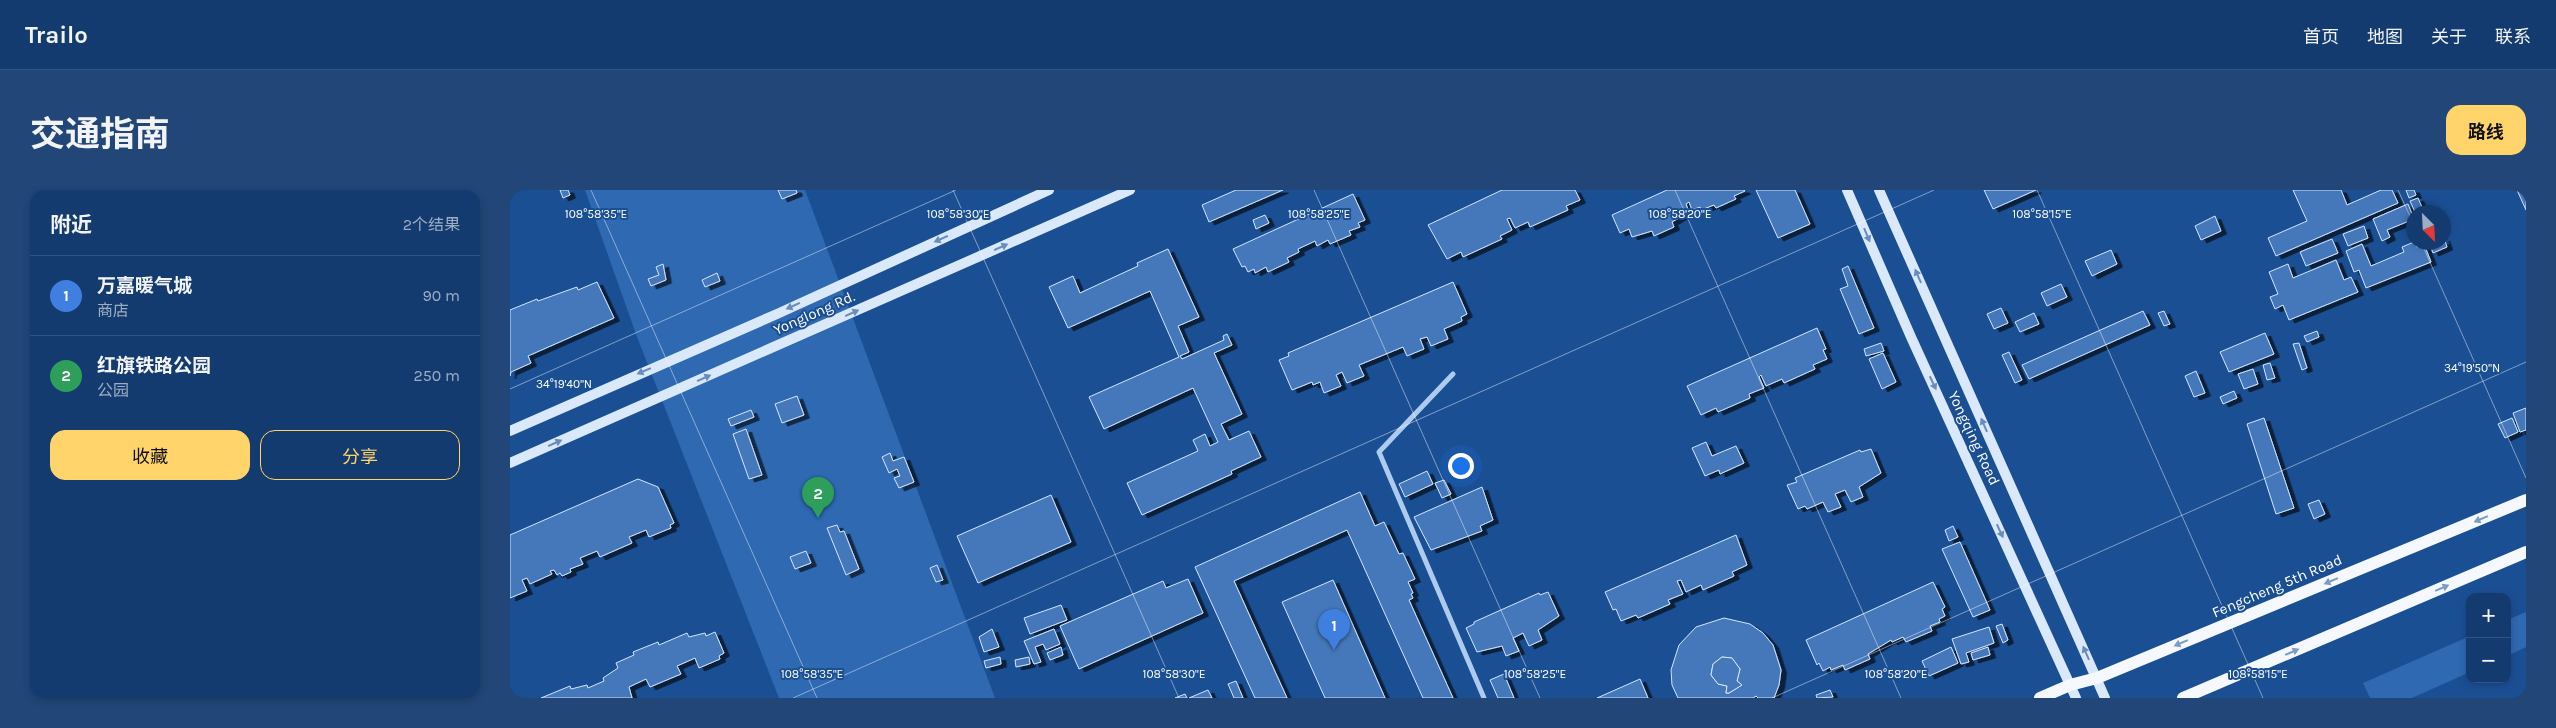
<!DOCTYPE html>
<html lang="zh">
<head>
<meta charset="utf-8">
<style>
  body { margin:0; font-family:Karla,"Noto Sans SC",sans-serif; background:#214677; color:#f1f3f6 }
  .controls { position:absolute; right:15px; bottom:15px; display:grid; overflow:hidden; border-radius:10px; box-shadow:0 2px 8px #0003 }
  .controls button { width:45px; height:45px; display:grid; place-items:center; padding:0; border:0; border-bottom:1px solid #335582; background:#143b6f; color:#f1f3f6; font:25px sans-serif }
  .compass { position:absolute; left:1896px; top:15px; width:45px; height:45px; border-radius:50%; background:#143b6f; box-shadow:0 2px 8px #0003; rotate:156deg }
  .you { position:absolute; left:950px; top:275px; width:18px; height:18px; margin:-12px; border:4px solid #fff; border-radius:50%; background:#1a73e8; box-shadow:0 0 0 8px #1a73e833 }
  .badge { display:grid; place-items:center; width:32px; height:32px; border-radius:50%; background:#ffd56b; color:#fff; font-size:16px; font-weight:700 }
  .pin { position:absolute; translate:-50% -41px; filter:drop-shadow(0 1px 2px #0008) }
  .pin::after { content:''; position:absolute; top:26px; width:18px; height:15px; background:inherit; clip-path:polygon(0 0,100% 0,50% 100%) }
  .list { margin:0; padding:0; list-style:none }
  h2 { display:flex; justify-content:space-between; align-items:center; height:65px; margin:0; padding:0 20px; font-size:21px }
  h2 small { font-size:16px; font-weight:400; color:#9dadc3 }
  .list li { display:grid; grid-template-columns:32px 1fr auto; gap:15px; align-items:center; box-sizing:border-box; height:80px; padding:0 20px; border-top:1px solid #335582 }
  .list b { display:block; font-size:19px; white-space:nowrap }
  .list p { margin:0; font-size:16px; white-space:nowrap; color:#9dadc3 }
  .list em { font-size:16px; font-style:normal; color:#9dadc3 }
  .actions { display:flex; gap:10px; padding:15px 20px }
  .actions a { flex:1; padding:11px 0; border:1px solid #ffd56b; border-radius:15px; text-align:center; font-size:18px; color:#ffd56b }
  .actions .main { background:#ffd56b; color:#111 }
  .map { position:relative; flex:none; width:2016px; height:508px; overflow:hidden; border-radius:15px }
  header { display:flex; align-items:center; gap:30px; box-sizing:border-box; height:70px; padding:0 25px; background:#143b6f; border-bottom:1px solid #335582 }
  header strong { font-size:24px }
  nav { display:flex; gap:28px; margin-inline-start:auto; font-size:18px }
  .intro { display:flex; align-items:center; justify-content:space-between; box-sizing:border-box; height:120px; padding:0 30px }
  h1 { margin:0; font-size:35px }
  .button { padding:12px 22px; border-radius:15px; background:#ffd56b; color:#111; font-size:18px; font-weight:700 }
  main { display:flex; gap:30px; padding:0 30px }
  aside { flex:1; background:#143b6f; border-radius:15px; box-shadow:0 2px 8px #0003 }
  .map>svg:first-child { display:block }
  .green { fill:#2e69b2 }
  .building { fill:#4478bb; stroke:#d3e5fb; fill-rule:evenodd; filter:url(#shadow) }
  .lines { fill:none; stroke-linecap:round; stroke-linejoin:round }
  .street { stroke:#adcaef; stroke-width:5 }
  .secondary { stroke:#dae8fb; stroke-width:10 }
  .primary { stroke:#f5f9ff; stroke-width:12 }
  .oneway { fill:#678cbd }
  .oneway2 { fill:#7d9cc4 }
  .ticks { fill:none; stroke:#fff; stroke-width:1; stroke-opacity:0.45 }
  .labels { text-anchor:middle; stroke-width:4; stroke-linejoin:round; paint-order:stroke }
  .street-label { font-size:15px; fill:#fff; stroke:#1b4f94 }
  .ticks-label { font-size:12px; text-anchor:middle; fill:#fff; stroke:#1b4f94; stroke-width:4; stroke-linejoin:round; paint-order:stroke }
</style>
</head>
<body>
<header>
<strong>Trailo</strong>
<nav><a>首页</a><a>地图</a><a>关于</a><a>联系</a></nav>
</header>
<div class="intro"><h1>交通指南</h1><a class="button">路线</a></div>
<main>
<aside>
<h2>附近<small>2个结果</small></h2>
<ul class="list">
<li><span class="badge" style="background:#3f7fe0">1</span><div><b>万嘉暖气城</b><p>商店</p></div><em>90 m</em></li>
<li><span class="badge" style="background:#2e9e5b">2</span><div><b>红旗铁路公园</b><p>公园</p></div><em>250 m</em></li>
</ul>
<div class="actions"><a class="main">收藏</a><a>分享</a></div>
</aside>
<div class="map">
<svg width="2016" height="508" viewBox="0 0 2016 508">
  <defs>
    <filter id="shadow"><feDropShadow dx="5.5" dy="3" stdDeviation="0" flood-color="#0009"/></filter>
  </defs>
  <rect width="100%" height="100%" fill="#1b4f94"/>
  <g class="green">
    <polygon points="75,0 295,0 485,508 269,508 127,147"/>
    <polygon points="2016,422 2016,457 1997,466 1997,430"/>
    <polygon points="1960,446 1960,482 1902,508 1860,508 1853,493"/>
  </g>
  <g class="building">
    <polygon points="50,0 58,0 60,5 53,8"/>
    <polygon points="268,0 286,0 287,3 272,9"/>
    <polygon points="726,0 773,0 699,32 692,15"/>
    <polygon points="992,0 1065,0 1070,10 1056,16 1058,20 1020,37 1018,32 1005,38 1000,28 997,29 1002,40 990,46 992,49 953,67 951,62 937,69 918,35"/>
    <polygon points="1157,0 1234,0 1235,1 1224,6 1226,9 1206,18 1204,15 1191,20 1190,17 1182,20 1179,12 1176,14 1179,22 1162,32 1164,37 1144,46 1142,41 1122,47 1119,39 1110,43 1102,25"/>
    <polygon points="1246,0 1285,0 1300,34 1268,48"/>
    <polygon points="1474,0 1526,0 1483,19"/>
    <polygon points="1783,0 1831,0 1837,15 1871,0 1882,0 1888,13 1766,66 1758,48 1797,31"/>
    <polygon points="1896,0 1904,0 1906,5 1899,8"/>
    <polygon points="2007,0 2016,0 2016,20"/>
    <polygon points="843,4 855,30 848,33 850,37 839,41 841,45 820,54 818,50 807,56 805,51 788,59 789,62 777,68 779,72 758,82 756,77 745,83 744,79 738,82 735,76 732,77 723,59"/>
    <polygon points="1908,8 1914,22 1905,22 1900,11"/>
    <polygon points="1898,14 1904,29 1877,40 1880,47 1872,51 1863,29"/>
    <polygon points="755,25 759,33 746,39 743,30"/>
    <polygon points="1705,26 1711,41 1691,50 1685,36"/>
    <polygon points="1854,36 1858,48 1838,56 1833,44"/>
    <polygon points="1934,48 1937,57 1923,63 1919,52 1934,52"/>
    <polygon points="1822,49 1828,63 1796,76 1790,62"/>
    <polygon points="1904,52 1907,57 1914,54 1921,72 1856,98 1849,80 1844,82 1836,61 1852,54 1861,76 1894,62 1892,57"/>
    <polygon points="658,59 689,127 668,136 679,162 670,166 672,169 714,150 713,146 717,144 722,155 704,163 732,224 711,234 719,250 739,241 751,267 721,281 722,284 632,325 617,293 688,261 683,250 695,244 700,256 708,252 683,198 594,239 579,207 669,167 640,101 558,138 539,97 563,86 570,103 628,76 627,73"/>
    <polygon points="1601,60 1607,74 1582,86 1575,71"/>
    <polygon points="1826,70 1834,90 1841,87 1848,102 1779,130 1773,115 1765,119 1760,107 1768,104 1759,82 1778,74 1783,88"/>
    <polygon points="153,74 156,90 141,96 138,89 149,85 146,77"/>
    <polygon points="1338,76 1364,138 1349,144 1330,99 1338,96 1332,79"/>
    <polygon points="207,83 210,91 195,97 192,90"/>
    <polygon points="87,92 104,128 18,166 21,173 1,182 0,186 0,120 27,109 28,111 67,97 68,100"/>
    <polygon points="943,92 957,124 951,127 952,131 934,139 938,149 921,156 917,147 910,149 914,159 897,166 893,157 849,175 854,186 837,193 832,182 826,185 831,196 814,203 810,192 803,195 802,192 782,200 769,170 779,166 778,163"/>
    <polygon points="1551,94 1557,107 1537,116 1531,103"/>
    <polygon points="1491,118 1498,133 1484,139 1477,124"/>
    <polygon points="1633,121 1640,135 1519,189 1512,175"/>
    <polygon points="1654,121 1660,134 1654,136 1648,123"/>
    <polygon points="1524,123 1529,134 1510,142 1505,132"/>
    <polygon points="1307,138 1316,159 1313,160 1317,169 1303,175 1305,179 1274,193 1272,189 1256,196 1251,185 1249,187 1254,198 1239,204 1240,208 1208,222 1206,218 1191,225 1177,196"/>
    <polygon points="1807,141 1809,147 1797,152 1794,146"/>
    <polygon points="1755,143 1764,164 1719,182 1710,162"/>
    <polygon points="1371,153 1374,161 1356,166 1354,159"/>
    <polygon points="1789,153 1797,178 1792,180 1783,154"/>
    <polygon points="1499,162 1512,190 1505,193 1492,165"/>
    <polygon points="1373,163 1386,192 1372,199 1359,169"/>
    <polygon points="1760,173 1765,188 1757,190 1753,175"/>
    <polygon points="1743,179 1748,194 1734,199 1728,184"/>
    <polygon points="1686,181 1695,203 1684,207 1675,186"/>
    <polygon points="1724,201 1727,208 1713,214 1710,207"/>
    <polygon points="287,206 294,225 272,233 265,214"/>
    <polygon points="2016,218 2016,240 2010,242 2003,223"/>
    <polygon points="241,220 244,227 221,236 218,229"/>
    <polygon points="1754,228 1784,318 1766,324 1737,234"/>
    <polygon points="2002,228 2008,242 1995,248 1988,234"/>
    <polygon points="236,239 252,285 239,289 223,244"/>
    <polygon points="1196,252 1202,266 1226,256 1234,273 1210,284 1209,280 1195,286 1182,258"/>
    <polygon points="1361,259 1371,283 1349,297 1353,307 1341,312 1335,300 1325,304 1331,317 1318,322 1313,312 1297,319 1295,316 1288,319 1277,295 1287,292 1285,288 1350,260 1351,262"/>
    <polygon points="380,263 383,271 394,267 404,292 389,298 384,288 390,286 387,279 379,283 372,267"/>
    <polygon points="917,281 923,294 895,307 889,294"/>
    <polygon points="128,289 148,297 164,333 160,335 161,338 139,347 136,340 119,347 122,353 90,367 87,361 70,368 73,374 60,379 61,382 52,386 50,383 47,385 44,380 40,381 42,384 20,394 17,388 12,390 17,401 0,408 0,345"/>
    <polygon points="934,290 941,304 932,308 925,293"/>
    <polygon points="972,297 983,330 970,336 972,341 921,360 904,327"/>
    <polygon points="850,302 865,336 874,332 889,364 893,363 905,389 898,392 903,403 901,404 903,408 899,410 943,508 913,508 837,340 724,391 777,508 745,508 685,377"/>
    <polygon points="541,305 561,352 468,393 447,346"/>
    <polygon points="1809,310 1815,324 1804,329 1798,314"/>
    <polygon points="327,335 330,342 334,341 349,379 336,385 317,338"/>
    <polygon points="1443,336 1448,347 1439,351 1435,340"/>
    <polygon points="1226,345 1237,375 1222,382 1224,386 1193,400 1191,395 1176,402 1171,390 1167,391 1173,404 1158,410 1160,414 1128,428 1126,425 1111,431 1106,419 1103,420 1095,402"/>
    <polygon points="1450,352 1480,420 1463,427 1432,359"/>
    <polygon points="296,361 301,373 285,379 280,367"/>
    <polygon points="427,375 433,390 426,392 420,378"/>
    <polygon points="678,389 693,423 569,479 550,436 653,391 656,398"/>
    <polygon points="823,390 875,508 815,508 772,412"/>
    <polygon points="1423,392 1435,417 1432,419 1435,426 1429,429 1430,432 1420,436 1422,441 1396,452 1393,447 1382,452 1381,450 1358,464 1360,469 1335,480 1333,475 1321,480 1320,477 1313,481 1309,473 1307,475 1296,450"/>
    <polygon points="1038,402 1049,426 1028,440 1032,450 1019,456 1013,443 1003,448 1009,461 996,466 992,456 967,462 956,438 964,434 964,432 1029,403 1030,405"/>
    <polygon points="551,415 557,430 520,444 514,428"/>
    <path d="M1214,428L1240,434L1253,443L1263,455L1271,480L1269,495L1264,508H1248L1246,506L1243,508H1168L1162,495L1161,480L1169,455L1186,437ZM1212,467L1222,468L1230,479L1227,491L1232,495L1219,503H1216L1217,496L1208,494L1201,485L1203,474Z"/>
    <polygon points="1492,434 1498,450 1493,453 1486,436"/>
    <polygon points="1479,437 1484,453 1456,463 1459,472 1451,474 1442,449"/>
    <polygon points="482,439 489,457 474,462 469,447"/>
    <polygon points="544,439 550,454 536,460 533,454 525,457 531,472 524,474 514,451"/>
    <polygon points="205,442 214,463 209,466 210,469 189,478 185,468 167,476 171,484 140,497 136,489 119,497 122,508 31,508 60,496 61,499 77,495 78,498 94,491 93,488 108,478 106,473 124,465 123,462 148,452 149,455 177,443 179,447 195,443 196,446"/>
    <polygon points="551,457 553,465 540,470 537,463"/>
    <polygon points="1441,457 1448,473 1419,486 1412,471"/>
    <polygon points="1478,457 1480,465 1463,470 1461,463"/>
    <polygon points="490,467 491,474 476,478 474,471"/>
    <polygon points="519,467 520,474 506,477 505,470"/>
    <polygon points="1212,467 1222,468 1230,479 1227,491 1232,495 1219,503 1216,503 1217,496 1208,494 1201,485 1203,474"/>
    <polygon points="994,484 1004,508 988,508 980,490"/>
    <polygon points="1130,489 1138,508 1087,508"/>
    <polygon points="726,491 733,508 724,508 718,494"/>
    <polygon points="698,500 702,508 679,508"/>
    <polygon points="1320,500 1323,507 1307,508 1306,505"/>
    <polygon points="675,504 677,508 665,508"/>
  </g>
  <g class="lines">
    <polyline class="street" points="943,184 869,262 974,508"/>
    <g class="secondary">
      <polyline points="1337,0 1401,147 1566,508"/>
      <polyline points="1369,0 1595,508"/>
      <polyline points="0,241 267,124 539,0"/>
      <polyline points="0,273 620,0"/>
    </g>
    <g class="primary">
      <polyline points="1530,508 1560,495 1587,488 2016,310"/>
      <polyline points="1673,508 2016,362"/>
    </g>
  </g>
  <defs><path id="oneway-solid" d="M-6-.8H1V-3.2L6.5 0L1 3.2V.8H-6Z" transform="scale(1.25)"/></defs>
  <g class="oneway">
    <use href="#oneway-solid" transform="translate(1357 45) rotate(67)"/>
    <use href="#oneway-solid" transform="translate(431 49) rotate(156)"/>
    <use href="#oneway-solid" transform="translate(491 57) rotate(-24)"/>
    <use href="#oneway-solid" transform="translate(1408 86) rotate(-114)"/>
    <use href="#oneway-solid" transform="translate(283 116) rotate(156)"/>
    <use href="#oneway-solid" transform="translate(342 123) rotate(-24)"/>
    <use href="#oneway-solid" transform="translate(134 181) rotate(157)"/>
    <use href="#oneway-solid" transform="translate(194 188) rotate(-24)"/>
    <use href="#oneway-solid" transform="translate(1423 193) rotate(65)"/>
    <use href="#oneway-solid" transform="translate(1474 235) rotate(-114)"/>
    <use href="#oneway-solid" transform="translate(45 253) rotate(-24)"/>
    <use href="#oneway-solid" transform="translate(1490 341) rotate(65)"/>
    <use href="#oneway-solid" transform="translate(1576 463) rotate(-114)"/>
  </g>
  <g class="oneway2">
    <use href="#oneway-solid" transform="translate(1971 329) rotate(157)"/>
    <use href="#oneway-solid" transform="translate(1821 391) rotate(157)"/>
    <use href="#oneway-solid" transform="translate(1932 398) rotate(-23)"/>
    <use href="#oneway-solid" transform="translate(1671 453) rotate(157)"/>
    <use href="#oneway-solid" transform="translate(1782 462) rotate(-23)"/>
  </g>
  <path class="ticks" d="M81,0L307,508M443,0L669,508M804,0L1030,508M1165,0L1391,508M1527,0L1753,508M1888,0L1904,35M1911,52L2016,288M0,199L446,0M283,508L1424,0M1262,508L2016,172"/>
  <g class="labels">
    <g class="street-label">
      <text transform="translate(304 123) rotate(-24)" y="5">Yonglong Rd.</text>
      <text transform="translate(1464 248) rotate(65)" y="5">Yongqing Road</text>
      <text transform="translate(1767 396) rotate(-23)" y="5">Fengcheng 5th Road</text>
    </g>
  </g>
  <g class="ticks-label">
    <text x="86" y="28">108°58'35"E</text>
    <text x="448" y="28">108°58'30"E</text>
    <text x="809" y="28">108°58'25"E</text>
    <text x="1170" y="28">108°58'20"E</text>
    <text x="1532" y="28">108°58'15"E</text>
    <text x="1962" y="182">34°19'50"N</text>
    <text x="54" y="198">34°19'40"N</text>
    <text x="302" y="488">108°58'35"E</text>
    <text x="664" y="488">108°58'30"E</text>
    <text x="1025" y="488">108°58'25"E</text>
    <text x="1386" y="488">108°58'20"E</text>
    <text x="1748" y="488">108°58'15"E</text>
  </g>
</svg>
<div class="controls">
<button>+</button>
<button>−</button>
</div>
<svg class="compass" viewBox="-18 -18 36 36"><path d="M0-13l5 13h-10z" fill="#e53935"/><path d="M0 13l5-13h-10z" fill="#9dadc3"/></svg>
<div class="you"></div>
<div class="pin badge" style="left:824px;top:460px;background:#3f7fe0">1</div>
<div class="pin badge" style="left:308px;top:328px;background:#2e9e5b">2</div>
</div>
</main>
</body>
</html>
